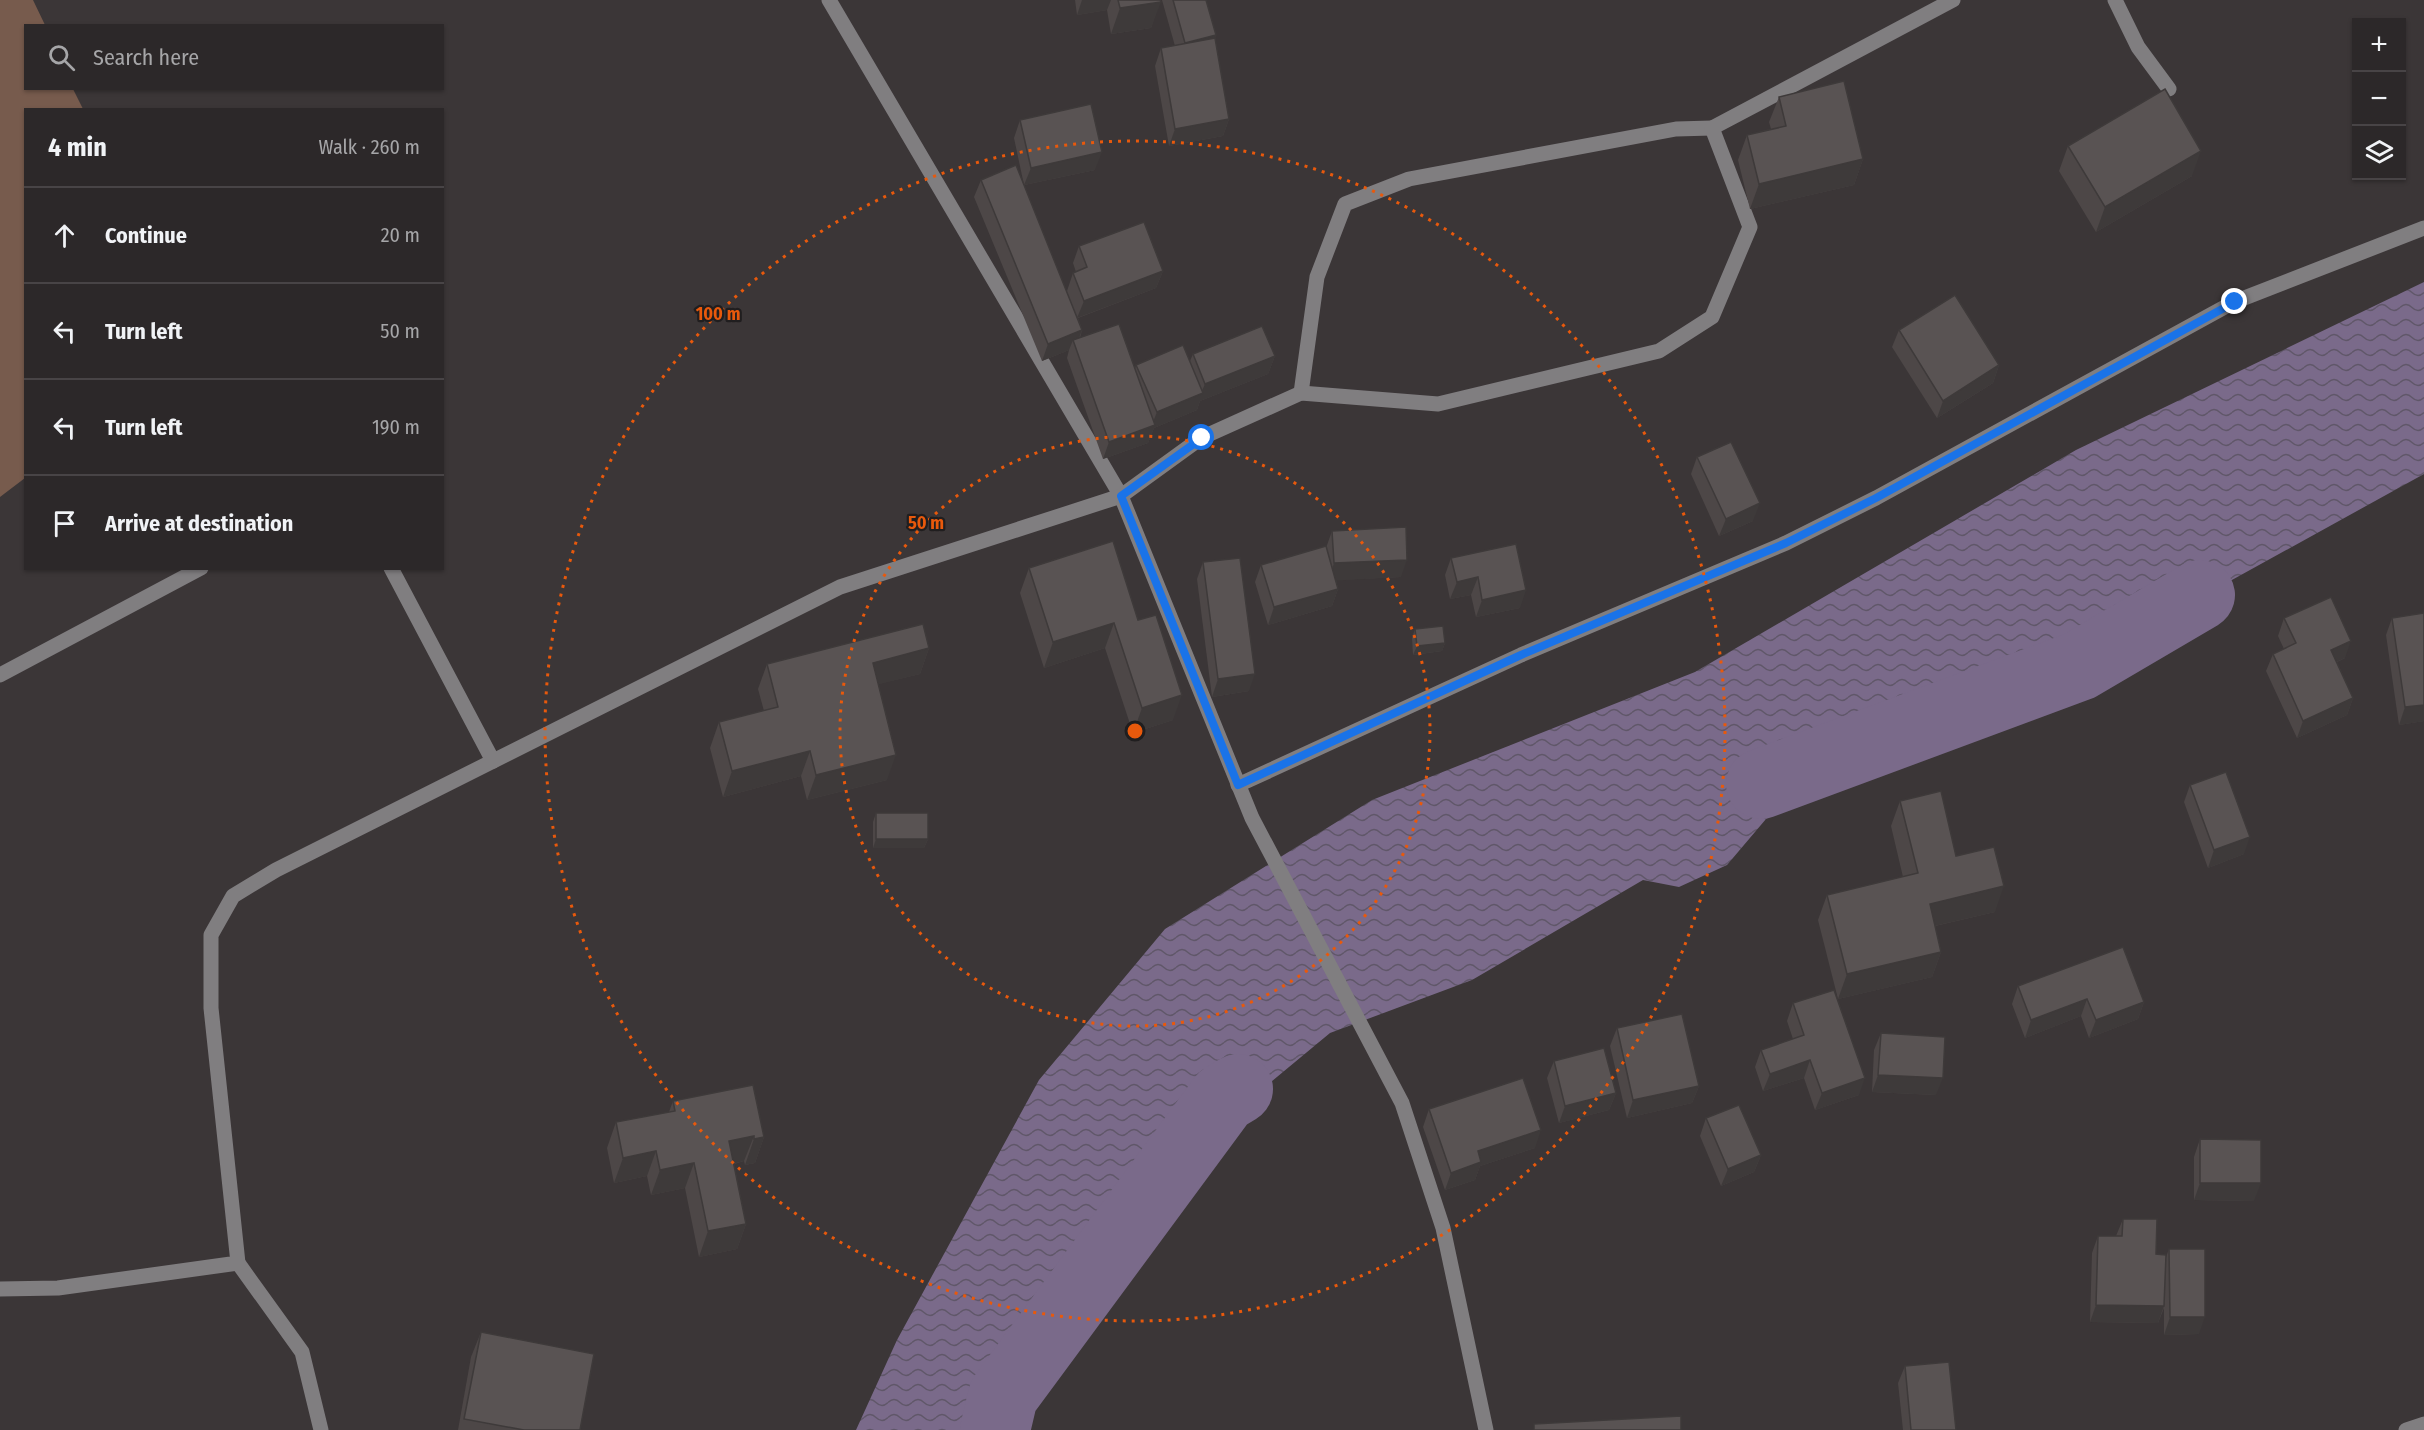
<!DOCTYPE html>
<html lang="en">
<head>
<meta charset="utf-8">
<style>
  body { margin:0; font-family:"Fira Sans Condensed",sans-serif; background:#343031; color:#f1f3f6 }
  .controls { position:absolute; right:18px; top:18px; display:grid; overflow:hidden; border-radius:0px; box-shadow:0 2px 4px #0004 }
  .controls button { width:54px; height:54px; display:grid; place-items:center; padding:0; border:0; border-bottom:2px solid #484446; background:#2c2829; color:#f1f3f6; font:30px sans-serif }
  .stop { position:absolute; width:18px; height:18px; margin:-14px; border:4px solid #1a73e8; border-radius:50%; background:#fff }
  .stop.end { background:#1a73e8; border-color:#fff; box-shadow:0 2px 6px #0008 }
  .list { margin:0; padding:0; list-style:none }
  h2 { display:flex; justify-content:space-between; align-items:center; height:78px; margin:0; padding:0 24px; font-size:26px }
  h2 small { font-size:20px; font-weight:400; color:#a6a6a8 }
  .list li { display:grid; grid-template-columns:39px 1fr auto; gap:18px; align-items:center; box-sizing:border-box; height:96px; padding:0 24px; border-top:2px solid #484446 }
  .list b { display:block; font-size:22px; white-space:nowrap }
  .list em { font-size:20px; font-style:normal; color:#a6a6a8 }
  .icon { flex:none; width:33px; height:33px; fill:none; stroke:currentColor; stroke-width:2; stroke-linecap:round; stroke-linejoin:round }
  .map { position:relative; flex:none; width:2424px; height:1430px; overflow:hidden }
  .search { position:absolute; background:#2c2829; box-shadow:0 2px 4px #0004; left:24px; top:24px; width:420px; height:66px; display:flex; align-items:center; gap:15px; box-sizing:border-box; padding:0 21px; border-radius:0px; color:#a6a6a8; font-size:22px }
  .panel { position:absolute; background:#2c2829; box-shadow:0 2px 4px #0004; left:24px; top:108px; width:420px; height:462px; border-radius:0px }
  .map>svg:first-child { display:block }
  .grass { fill:#775b4d }
  .water { fill:url(#water-waves) }
  .lines { fill:none; stroke-linecap:round; stroke-linejoin:round }
  .river { stroke:#7a6a8a; stroke-width:70 }
  .minor { stroke:#807e80; stroke-width:15 }
  .wall { fill:#4d4747 }
  .shaded-wall { fill:#3e3a3a }
  .building { fill:#595353; stroke:#3e3a3a; stroke-width:1.5 }
  .route { stroke:#1a73e8; stroke-width:8 }
  .ring { fill:none; stroke:#e8590c; stroke-width:3; stroke-dasharray:3 6 }
  .centre { fill:#e8590c; stroke:#201e1f; stroke-width:3 }
  .ring-label { font-size:18px; text-anchor:middle; font-weight:bold; fill:#e8590c; stroke:#201e1f; stroke-width:4.5; stroke-linejoin:round; paint-order:stroke }
</style>
</head>
<body>
<div class="map">
<svg width="2424" height="1430" viewBox="0 0 2424 1430">
  <defs>
    <pattern id="water-waves" width="16" height="10" patternUnits="userSpaceOnUse" patternTransform="scale(1.5)"><rect width="16" height="10" fill="#7a6a8a"/><path d="M0 5q4-4 8 0t8 0" fill="none" stroke="#605769"/></pattern>
  </defs>
  <rect width="100%" height="100%" fill="#3b3637"/>
  <polygon class="grass" points="0,0 33,0 45,25 26,26 26,88 73,89 83,109 26,110 25,478 0,497"/>
  <polygon class="water" points="2424,282 2424,474 2116,644 1853,749 1766,819 1727,865 1679,887 1643,880 1472,980 1330,1033 1176,1161 1003,1396 1000,1430 856,1430 897,1340 1039,1080 1165,929 1372,800 1695,672 2076,450"/>
  <g class="lines">
    <g class="river">
      <polyline points="1761,784 2079,666 2200,595"/>
      <polyline points="995,1430 1003,1396 1223,1098 1238,1089"/>
    </g>
    <g class="minor">
      <polyline points="829,0 1121,496 1252,818 1402,1103 1443,1228 1486,1430"/>
      <polyline points="2115,0 2138,47 2169,89"/>
      <polyline points="1301,393 1317,277 1345,204 1409,179 1676,129 1712,128"/>
      <polyline points="391,568 493,761"/>
      <polyline points="0,675 201,568"/>
      <polyline points="1238,785 1521,655 1786,543 1876,498 2234,302 2424,228"/>
      <polyline points="238,1263 302,1352 321,1430"/>
      <polyline points="0,1289 58,1288 238,1263 211,1008 211,935 233,896 276,870 840,587 1121,496 1201,438 1301,393 1438,404 1659,351 1712,317 1750,227 1712,128 1953,0"/>
      <polyline points="2406,1430 2424,1424"/>
    </g>
  </g>
  <g class="wall">
    <polygon points="1075,0 1160,0 1151,28 1111,34 1107,10 1077,15"/>
    <polygon points="1162,0 1206,0 1216,35 1214,39 1229,119 1223,136 1169,146 1155,66 1161,48 1175,46"/>
    <polygon points="1779,97 1863,159 1854,185 1750,209 1738,160 1747,135 1771,129 1769,122"/>
    <polygon points="1020,120 1095,170 1024,185 1014,138"/>
    <polygon points="2068,146 2192,176 2096,232 2059,171"/>
    <polygon points="981,180 1067,291 1073,273 1076,272 1073,263 1079,246 1163,271 1156,288 1078,318 1082,330 1080,338 1135,369 1136,365 1190,361 1193,354 1275,356 1268,374 1200,401 1197,410 1154,428 1148,443 1103,459 1067,358 1069,350 1042,361 974,197"/>
    <polygon points="1899,330 1999,365 1993,383 1937,418 1892,347"/>
    <polygon points="1697,457 1753,521 1719,536 1691,474"/>
    <polygon points="1332,531 1401,577 1336,580 1338,589 1332,606 1268,625 1255,582 1261,565 1326,548"/>
    <polygon points="1451,558 1520,608 1476,617 1471,595 1450,599 1445,575"/>
    <polygon points="1203,562 1249,691 1212,697 1197,579"/>
    <polygon points="1029,568 1138,620 1173,720 1133,733 1105,648 1044,668 1020,593"/>
    <polygon points="2284,618 2345,658 2337,662 2353,698 2347,715 2297,738 2266,671 2273,654 2284,649 2278,636"/>
    <polygon points="2392,618 2424,721 2399,725 2386,635"/>
    <polygon points="1415,629 1445,643 1442,651 1413,655 1412,638"/>
    <polygon points="929,648 920,674 878,684 887,780 807,800 801,776 723,797 710,748 719,722 764,711 758,689 767,664"/>
    <polygon points="2190,785 2244,854 2208,868 2184,802"/>
    <polygon points="1900,801 1956,856 1995,912 1935,926 1941,952 1932,977 1838,999 1818,920 1827,895 1903,877 1891,826"/>
    <polygon points="876,813 928,839 924,848 873,848 873,822"/>
    <polygon points="2018,986 2144,1002 2138,1019 2089,1038 2081,1016 2025,1038 2012,1004"/>
    <polygon points="1793,1003 1859,1095 1815,1110 1804,1078 1763,1091 1755,1067 1761,1050 1793,1039 1787,1021"/>
    <polygon points="1617,1028 1699,1086 1692,1103 1627,1118 1610,1046"/>
    <polygon points="1881,1033 1936,1095 1872,1092 1874,1050"/>
    <polygon points="1554,1061 1616,1093 1609,1110 1559,1123 1547,1078"/>
    <polygon points="673,1101 764,1137 755,1163 745,1165 744,1161 734,1164 746,1224 737,1249 699,1257 685,1188 651,1195 647,1176 614,1183 607,1148 616,1122 669,1112"/>
    <polygon points="1429,1109 1535,1148 1480,1166 1475,1180 1445,1190 1423,1127"/>
    <polygon points="1706,1118 1761,1155 1754,1172 1721,1186 1700,1136"/>
    <polygon points="2200,1139 2254,1201 2194,1200 2194,1157"/>
    <polygon points="2123,1219 2156,1254 2165,1260 2169,1249 2199,1334 2164,1335 2164,1308 2158,1323 2090,1322 2092,1253 2098,1236 2116,1236"/>
    <polygon points="481,1332 580,1430 458,1430 471,1357"/>
    <polygon points="1905,1366 1956,1430 1903,1430 1898,1383"/>
  </g>
  <g class="shaded-wall">
    <polygon points="1082,0 1111,0 1107,10 1077,15"/>
    <polygon points="1161,2 1151,28 1111,34 1120,8"/>
    <polygon points="1216,35 1209,53 1179,60 1185,43"/>
    <polygon points="1229,119 1223,136 1169,146 1175,129"/>
    <polygon points="2201,151 2192,176 2096,232 2105,207"/>
    <polygon points="1102,152 1095,170 1024,185 1031,168"/>
    <polygon points="1863,159 1854,185 1750,209 1759,184"/>
    <polygon points="1163,271 1156,288 1077,318 1084,301"/>
    <polygon points="1082,330 1076,347 1073,340 1069,350 1042,361 1048,344"/>
    <polygon points="1275,356 1268,374 1200,401 1197,410 1154,428 1148,443 1103,459 1109,442 1151,427 1157,412 1201,393 1205,384"/>
    <polygon points="1999,365 1993,383 1937,418 1943,401"/>
    <polygon points="1760,503 1753,521 1719,536 1726,519"/>
    <polygon points="1407,560 1401,577 1328,581 1334,563"/>
    <polygon points="1478,577 1471,595 1450,599 1457,582"/>
    <polygon points="1338,589 1332,606 1268,625 1274,607"/>
    <polygon points="1526,590 1520,608 1476,617 1482,600"/>
    <polygon points="1114,623 1105,648 1044,668 1053,642"/>
    <polygon points="2351,641 2345,658 2325,667 2331,650"/>
    <polygon points="1445,643 1442,651 1413,655 1417,646"/>
    <polygon points="929,648 920,674 864,688 873,663"/>
    <polygon points="1255,674 1249,691 1212,697 1218,679"/>
    <polygon points="1182,695 1173,720 1133,733 1142,708"/>
    <polygon points="2353,698 2347,715 2297,738 2303,721"/>
    <polygon points="2424,705 2424,721 2399,725 2405,707"/>
    <polygon points="810,751 801,776 723,797 732,771"/>
    <polygon points="896,755 887,780 807,800 816,775"/>
    <polygon points="2250,837 2244,854 2208,868 2214,850"/>
    <polygon points="876,839 928,839 924,848 873,848"/>
    <polygon points="2004,886 1995,912 1921,929 1930,904"/>
    <polygon points="1941,952 1932,977 1838,999 1847,974"/>
    <polygon points="2087,999 2081,1016 2025,1038 2031,1020"/>
    <polygon points="2144,1002 2138,1019 2089,1038 2096,1020"/>
    <polygon points="1810,1060 1804,1078 1763,1091 1770,1074"/>
    <polygon points="1878,1075 1943,1078 1936,1095 1872,1092"/>
    <polygon points="1865,1078 1859,1095 1815,1110 1822,1093"/>
    <polygon points="1699,1086 1692,1103 1627,1118 1633,1100"/>
    <polygon points="1616,1093 1609,1110 1559,1123 1565,1106"/>
    <polygon points="1541,1130 1535,1148 1480,1166 1475,1180 1445,1190 1451,1173 1478,1151"/>
    <polygon points="754,1136 744,1161 720,1167 729,1141"/>
    <polygon points="764,1137 755,1163 745,1165 754,1139"/>
    <polygon points="656,1151 647,1176 614,1183 623,1158"/>
    <polygon points="1761,1155 1754,1172 1721,1186 1728,1169"/>
    <polygon points="694,1163 685,1188 651,1195 660,1170"/>
    <polygon points="2200,1183 2261,1183 2254,1201 2194,1200"/>
    <polygon points="746,1224 737,1249 699,1257 708,1231"/>
    <polygon points="2096,1305 2164,1306 2158,1323 2090,1322"/>
    <polygon points="2170,1317 2205,1317 2199,1334 2164,1335"/>
  </g>
  <g class="building">
    <polygon points="1118,0 1160,0 1161,2 1120,8"/>
    <polygon points="1173,0 1206,0 1216,35 1185,43"/>
    <polygon points="1215,38 1229,119 1175,129 1161,48"/>
    <polygon points="1844,81 1863,159 1759,184 1747,135 1786,126 1779,97"/>
    <polygon points="2165,89 2201,151 2105,207 2068,146"/>
    <polygon points="1091,104 1102,152 1031,168 1020,120"/>
    <polygon points="1016,165 1082,330 1048,344 981,180"/>
    <polygon points="1144,222 1163,271 1084,301 1073,273 1087,267 1079,246"/>
    <polygon points="1955,295 1999,365 1943,401 1899,330"/>
    <polygon points="1119,324 1155,425 1109,442 1073,340"/>
    <polygon points="1262,326 1275,356 1205,384 1193,354"/>
    <polygon points="1183,345 1203,393 1157,412 1136,365"/>
    <polygon points="1731,442 1760,503 1726,519 1697,457"/>
    <polygon points="1406,527 1407,560 1334,563 1332,531"/>
    <polygon points="1113,541 1138,620 1156,615 1182,695 1142,708 1114,623 1053,642 1029,568"/>
    <polygon points="1516,544 1526,590 1482,600 1478,577 1457,582 1451,558"/>
    <polygon points="1326,546 1338,589 1274,607 1261,565"/>
    <polygon points="1240,558 1255,674 1218,679 1203,562"/>
    <polygon points="2331,597 2351,641 2331,650 2353,698 2303,721 2273,654 2296,643 2284,618"/>
    <polygon points="2424,613 2424,705 2405,707 2392,618"/>
    <polygon points="923,624 929,648 873,663 896,755 816,775 810,751 732,771 719,722 778,707 767,664"/>
    <polygon points="1443,626 1445,643 1417,646 1415,629"/>
    <polygon points="2226,772 2250,837 2214,850 2190,785"/>
    <polygon points="1941,791 1956,856 1994,847 2004,886 1930,904 1941,952 1847,974 1827,895 1918,873 1900,801"/>
    <rect x="876" y="813" width="52" height="26"/>
    <polygon points="2123,947 2144,1002 2096,1020 2087,999 2031,1020 2018,986"/>
    <polygon points="1834,990 1865,1078 1822,1093 1810,1060 1770,1074 1761,1050 1804,1035 1793,1003"/>
    <polygon points="1682,1014 1699,1086 1633,1100 1617,1028"/>
    <polygon points="1881,1033 1945,1037 1943,1078 1878,1075"/>
    <polygon points="1604,1048 1616,1093 1565,1106 1554,1061"/>
    <polygon points="1523,1078 1541,1130 1478,1151 1481,1162 1451,1173 1429,1109"/>
    <polygon points="753,1085 764,1137 754,1139 754,1136 729,1141 746,1224 708,1231 694,1163 660,1170 656,1151 623,1158 616,1122 675,1111 673,1101"/>
    <polygon points="1739,1105 1761,1155 1728,1169 1706,1118"/>
    <polygon points="2200,1139 2261,1140 2261,1183 2200,1183"/>
    <polygon points="2123,1219 2157,1219 2156,1254 2166,1255 2164,1306 2096,1305 2098,1236 2122,1236"/>
    <polygon points="2169,1249 2205,1249 2205,1317 2170,1317"/>
    <polygon points="481,1332 594,1354 580,1430 524,1430 464,1419"/>
    <polygon points="1949,1362 1956,1430 1911,1430 1905,1366"/>
    <polygon points="1681,1416 1681,1430 1534,1430 1534,1424"/>
  </g>
  <g class="lines">
    <polyline class="route" points="1202,438 1121,496 1238,785 1521,655 1786,543 1876,498 2235,302"/>
  </g>
  <g class="ring">
    <circle cx="1135" cy="731" r="295"/>
    <circle cx="1135" cy="731" r="590"/>
  </g>
  <circle cx="1135" cy="731" r="9" class="centre"/>
  <g class="ring-label">
    <text x="718" y="320">100 m</text>
    <text x="926" y="529">50 m</text>
  </g>
</svg>
<div class="controls">
<button>+</button>
<button>−</button>
<button><svg class="icon" aria-label="layers" viewBox="0 0 24 24"><path d="M12 4l9 5-9 5-9-5zM3 14l9 5 9-5"/></svg></button>
</div>
<div class="stop" style="left:1202px;top:438px"></div>
<div class="stop end" style="left:2235px;top:302px"></div>
<div class="search"><svg class="icon" aria-label="search" viewBox="0 0 24 24"><circle cx="10" cy="10" r="6"/><path d="M15 15l6 6"/></svg>Search here</div>
<section class="panel">
<h2>4 min<small>Walk · 260 m</small></h2>
<ul class="list">
<li><svg class="icon" aria-label="ahead" viewBox="0 0 24 24"><path d="M12 20V5M6 11l6-6 6 6"/></svg><div><b>Continue</b></div><em>20 m</em></li>
<li><svg class="icon" aria-label="left" viewBox="0 0 24 24"><path d="M17 20v-9H6M10 6l-5 5 5 5"/></svg><div><b>Turn left</b></div><em>50 m</em></li>
<li><svg class="icon" aria-label="left" viewBox="0 0 24 24"><path d="M17 20v-9H6M10 6l-5 5 5 5"/></svg><div><b>Turn left</b></div><em>190 m</em></li>
<li><svg class="icon" aria-label="arrive" viewBox="0 0 24 24"><path d="M6 21V4h12l-3 4 3 4H6"/></svg><div><b>Arrive at destination</b></div></li>
</ul>
</section>
</div>
</body>
</html>
